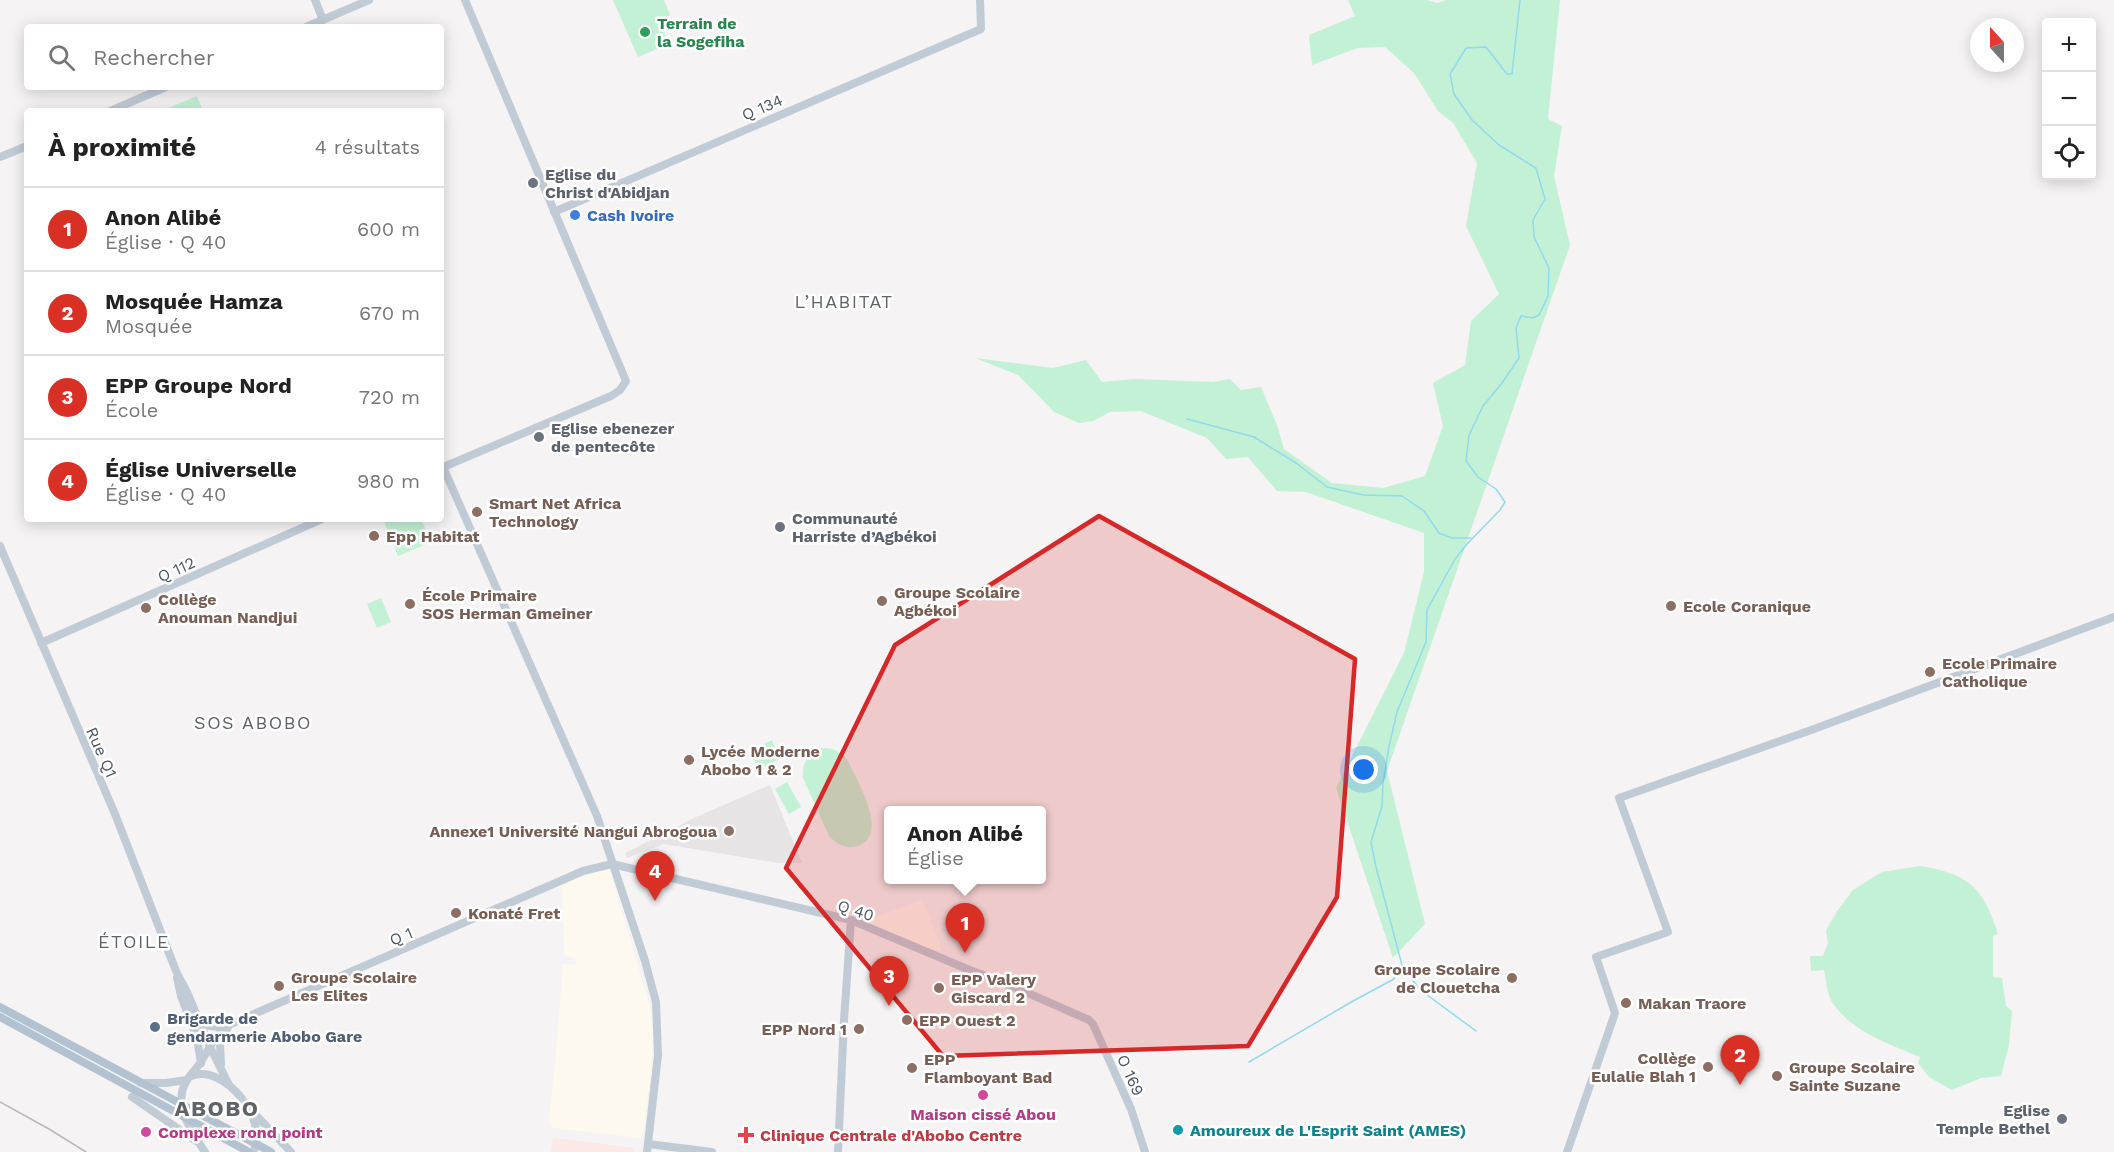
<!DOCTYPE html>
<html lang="fr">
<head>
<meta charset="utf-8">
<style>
  body { margin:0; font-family:"Work Sans",sans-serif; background:#f2f2f2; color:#222 }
  .controls { position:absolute; right:18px; top:18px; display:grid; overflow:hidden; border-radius:6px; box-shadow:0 3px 15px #0003 }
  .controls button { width:54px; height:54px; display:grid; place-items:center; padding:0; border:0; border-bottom:2px solid #e0e0e0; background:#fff; color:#222; font:30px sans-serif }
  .compass { position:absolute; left:1970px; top:18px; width:54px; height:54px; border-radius:50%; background:#fff; box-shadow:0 3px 15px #0003; rotate:339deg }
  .you { position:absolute; left:1364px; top:770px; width:21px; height:21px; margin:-15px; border:4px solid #fff; border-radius:50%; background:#1a73e8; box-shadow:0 0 0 9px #1a73e833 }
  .badge { display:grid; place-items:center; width:39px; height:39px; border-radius:50%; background:#d93025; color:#fff; font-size:20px; font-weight:700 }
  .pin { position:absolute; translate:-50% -50px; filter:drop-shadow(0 2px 3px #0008) }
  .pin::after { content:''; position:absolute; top:32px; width:21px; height:18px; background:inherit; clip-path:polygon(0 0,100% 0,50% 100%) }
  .popup { position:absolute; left:884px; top:806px; width:162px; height:78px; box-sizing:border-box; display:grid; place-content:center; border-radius:6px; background:#fff; filter:drop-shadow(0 2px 4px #0005); font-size:20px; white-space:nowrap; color:#767676 }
  .popup b { font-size:22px; color:#222 }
  .popup::after { content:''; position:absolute; left:50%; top:100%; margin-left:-12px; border:12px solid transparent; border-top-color:#fff }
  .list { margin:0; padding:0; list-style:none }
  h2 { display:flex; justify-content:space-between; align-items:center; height:78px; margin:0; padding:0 24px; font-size:26px }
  h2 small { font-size:20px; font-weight:400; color:#767676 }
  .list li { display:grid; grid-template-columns:39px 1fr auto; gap:18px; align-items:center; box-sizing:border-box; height:84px; padding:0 24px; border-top:2px solid #e0e0e0 }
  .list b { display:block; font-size:22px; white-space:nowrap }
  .list p { margin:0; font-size:20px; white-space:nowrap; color:#767676 }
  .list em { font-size:20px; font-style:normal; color:#767676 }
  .icon { flex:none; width:33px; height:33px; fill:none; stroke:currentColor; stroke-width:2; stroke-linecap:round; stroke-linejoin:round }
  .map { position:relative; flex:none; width:2114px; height:1152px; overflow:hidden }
  .search { position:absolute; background:#fff; box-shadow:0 3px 15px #0003; left:24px; top:24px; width:420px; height:66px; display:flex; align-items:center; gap:15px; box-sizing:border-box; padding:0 21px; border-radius:6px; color:#767676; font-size:22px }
  .panel { position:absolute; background:#fff; box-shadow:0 3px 15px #0003; left:24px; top:108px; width:420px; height:414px; border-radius:6px }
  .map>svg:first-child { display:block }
  .commercial { fill:#fdf9ef }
  .education { fill:#e6e4e5 }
  .medical { fill:#fce8e6 }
  .green { fill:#c3f1d5 }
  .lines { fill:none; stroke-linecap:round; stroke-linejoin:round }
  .stream { stroke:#90daee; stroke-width:1.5 }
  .secondary { stroke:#c1cbd6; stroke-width:8 }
  .primary { stroke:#b3c2d1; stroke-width:8 }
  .rail { stroke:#b5b8bd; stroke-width:1.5 }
  .marked { fill:#d62828; fill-opacity:0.2; stroke:#d62828; stroke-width:4.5; stroke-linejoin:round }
  .leisure-dot { fill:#2e9e5b; stroke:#fff; stroke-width:2 }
  .worship-dot { fill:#6b7280; stroke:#fff; stroke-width:2 }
  .shop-dot { fill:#3f7fe0; stroke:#fff; stroke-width:2 }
  .education-dot { fill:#8d6e63; stroke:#fff; stroke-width:2 }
  .service-dot { fill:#5c6f8a; stroke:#fff; stroke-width:2 }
  .hotel-dot { fill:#d1479c; stroke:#fff; stroke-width:2 }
  .culture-dot { fill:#0f9aa8; stroke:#fff; stroke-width:2 }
  .health-dot { fill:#e0444e; stroke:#fff; stroke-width:2 }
  .labels { text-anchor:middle; stroke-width:5; stroke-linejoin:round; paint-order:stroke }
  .leisure-label { font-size:16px; font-weight:bold; fill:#27864d; stroke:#fff; text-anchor:start }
  .street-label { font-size:16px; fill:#4a5661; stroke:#fff }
  .worship-label { font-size:16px; font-weight:bold; fill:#5b616d; stroke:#fff; text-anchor:start }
  .shop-label { font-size:16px; font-weight:bold; fill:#366cbe; stroke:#fff; text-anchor:start }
  .education-label { font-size:16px; font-weight:bold; fill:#785e54; stroke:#fff; text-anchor:start }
  .service-label { font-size:16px; font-weight:bold; fill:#4e5e75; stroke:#fff; text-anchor:start }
  .hotel-label { font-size:16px; font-weight:bold; fill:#b23c85; stroke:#fff }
  .culture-label { font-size:16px; font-weight:bold; fill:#0d838f; stroke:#fff; text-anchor:start }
  .health-label { font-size:16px; font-weight:bold; fill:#be3a42; stroke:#fff; text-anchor:start }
  .neighbourhood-label { font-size:18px; letter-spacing:1.5px; fill:#5f6368; stroke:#fff }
  .district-label { font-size:22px; font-weight:bold; letter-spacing:1.5px; fill:#5f6368; stroke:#fff }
</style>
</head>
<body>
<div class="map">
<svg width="2114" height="1152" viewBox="0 0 2114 1152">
  <rect width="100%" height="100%" fill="#f5f3f3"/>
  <g class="commercial">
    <polygon points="609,868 650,1006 653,1032 651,1071 644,1129 641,1138 553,1128 548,1123 554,1074 563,964 575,965 576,961 574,958 564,956 562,886 571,880"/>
    <polygon points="922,900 941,946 940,952 869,924 871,919"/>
  </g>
  <polygon class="education" points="770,785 802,863 778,863 664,844 627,858 625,853 696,817"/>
  <polygon class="medical" points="553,1138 634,1148 634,1152 551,1152"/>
  <g class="green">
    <polygon points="613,0 664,0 670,15 659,20 669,44 638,57"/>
    <polygon points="1348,0 1427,0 1437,3 1447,0 1560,0 1548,119 1562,126 1554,176 1570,245 1387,771 1425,924 1393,958 1336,788 1404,653 1424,572 1424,533 1306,492 1277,491 1248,457 1226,459 1207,438 1141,411 1110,412 1093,421 1079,423 1054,412 1018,375 975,358 1053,368 1086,360 1102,382 1135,379 1213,382 1230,379 1241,390 1261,387 1277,425 1284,449 1332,483 1383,488 1425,476 1443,426 1433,383 1465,365 1471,321 1499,294 1466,226 1477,163 1453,123 1438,111 1414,73 1385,47 1358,48 1312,65 1309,35 1355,16"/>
    <polygon points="197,96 203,111 161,111"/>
    <polygon points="383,519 421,519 431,542 398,556"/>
    <polygon points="381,598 391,622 377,628 367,604"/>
    <polygon points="772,740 780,759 758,769 750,751"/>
    <path d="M821,748C833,748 839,751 847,759C856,779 894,840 853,847C843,848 836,843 829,836L803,778C802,763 807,754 821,748Z"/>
    <polygon points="787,782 801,807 789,814 775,789"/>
    <path d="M1920,866C1969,874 1983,887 1998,934L1993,936V977L2002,978L2006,1006L2012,1011L2009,1045L2001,1076L1981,1078L1952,1090L1929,1077L1918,1063L1920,1057C1889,1044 1852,1032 1832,1002C1827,994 1826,979 1824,970L1811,971L1810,956H1823L1828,943L1826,930L1838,910L1853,890L1882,872Z"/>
  </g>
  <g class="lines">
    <g class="stream">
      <polyline points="1187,419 1254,437 1296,463 1327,487 1363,495 1402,496 1424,511 1439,533 1452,538 1471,538"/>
      <polyline points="1403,966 1419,989 1476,1031"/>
      <polyline points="1249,1062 1353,1001 1394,979 1402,965 1376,867 1371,842 1382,806 1383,784 1389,746 1397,712 1426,642 1427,610 1455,559 1467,544 1500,510 1505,502 1496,489 1478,477 1466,461 1469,435 1483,406 1502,383 1519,358 1516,328 1521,316 1533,318 1539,315 1548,296 1549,268 1534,237 1533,220 1545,199 1536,168 1499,145 1472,120 1454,94 1450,74 1466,48 1486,47 1507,74 1512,74 1520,0"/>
    </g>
    <g class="secondary">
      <polyline points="315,0 323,20"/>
      <polyline points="306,27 369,0"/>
      <polyline points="110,111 166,87"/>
      <polyline points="0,157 27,146"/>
      <polyline points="554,212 981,29 980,0"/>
      <polyline points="443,467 597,816 645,961 656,1002 658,1055 647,1152"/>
      <polyline points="441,468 611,396 620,390 626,381 465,0"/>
      <polyline points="0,546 115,814 176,971 187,992 210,1047 229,1085"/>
      <polyline points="41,643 322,519"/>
      <polyline points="177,978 181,996 197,1038 201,1063"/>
      <polyline points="200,1022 209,1026 224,1027"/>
      <polyline points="221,1064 220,1045 228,1027"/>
      <path d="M191,1076C225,1063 270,1121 253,1152"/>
      <polyline points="141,1083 166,1083 187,1080"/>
      <polyline points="132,1097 196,1141"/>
      <polyline points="252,1111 291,1152"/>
      <polyline points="648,1144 712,1152"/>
      <path d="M205,1152C193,1134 172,1105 186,1082C189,1075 196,1070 200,1063C208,1051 214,1038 224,1027L583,871L612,864L851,920L972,971L998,980L1089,1020L1093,1024L1131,1109L1145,1152"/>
      <polyline points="838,1152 844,1020 851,920"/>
      <polyline points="1567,1152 1615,1013 1596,957 1668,932 1619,798 1814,729 2114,617"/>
    </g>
    <g class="primary">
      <polyline points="0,1007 271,1152"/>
      <polyline points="0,1017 249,1152"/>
    </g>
    <polyline class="rail" points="0,1102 49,1129 86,1152"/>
  </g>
  <path class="marked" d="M1099,516L1355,659L1337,897L1248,1046L943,1056L786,868L895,645Z"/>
  <circle class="leisure-dot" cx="645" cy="32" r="6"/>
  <g class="worship-dot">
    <circle cx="533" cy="183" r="6"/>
    <circle cx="539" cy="437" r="6"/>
    <circle cx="780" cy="527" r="6"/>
    <circle cx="2062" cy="1119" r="6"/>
  </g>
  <circle class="shop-dot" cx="575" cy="215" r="6"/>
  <g class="education-dot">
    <circle cx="477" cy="512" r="6"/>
    <circle cx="374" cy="536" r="6"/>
    <circle cx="882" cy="601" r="6"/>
    <circle cx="410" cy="604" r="6"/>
    <circle cx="1671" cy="606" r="6"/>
    <circle cx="146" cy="608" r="6"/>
    <circle cx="1930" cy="672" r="6"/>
    <circle cx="689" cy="760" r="6"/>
    <circle cx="729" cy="831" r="6"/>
    <circle cx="456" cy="913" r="6"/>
    <circle cx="1512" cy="978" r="6"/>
    <circle cx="279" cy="986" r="6"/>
    <circle cx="939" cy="988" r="6"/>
    <circle cx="1626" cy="1003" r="6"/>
    <circle cx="907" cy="1020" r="6"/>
    <circle cx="859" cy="1029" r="6"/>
    <circle cx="1708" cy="1067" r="6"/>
    <circle cx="912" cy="1068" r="6"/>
    <circle cx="1777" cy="1076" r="6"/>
  </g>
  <circle class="service-dot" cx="155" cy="1027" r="6"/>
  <g class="hotel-dot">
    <circle cx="983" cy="1095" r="6"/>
    <circle cx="146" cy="1132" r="6"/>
  </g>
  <circle class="culture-dot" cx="1178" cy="1130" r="6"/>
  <path class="health-dot" d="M743 1126h6v6h6v6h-6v6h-6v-6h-6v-6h6z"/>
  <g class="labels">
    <g class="leisure-label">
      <text x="657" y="29">Terrain de<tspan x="657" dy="18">la Sogefiha</tspan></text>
    </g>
    <g class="street-label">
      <text transform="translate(762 107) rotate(-23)" y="6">Q 134</text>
      <text transform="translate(176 569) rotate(-24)" y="6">Q 112</text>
      <text transform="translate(102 752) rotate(66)" y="6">Rue Q1</text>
      <text transform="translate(856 910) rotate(18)" y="6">Q 40</text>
      <text transform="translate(401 936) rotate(-23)" y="6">Q 1</text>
      <text transform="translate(1131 1075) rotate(66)" y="6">O 169</text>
    </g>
    <g class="worship-label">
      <text x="545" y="180">Eglise du<tspan x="545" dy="18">Christ d'Abidjan</tspan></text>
      <text x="551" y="434">Eglise ebenezer<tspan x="551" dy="18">de pentecôte</tspan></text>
      <text x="792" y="524">Communauté<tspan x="792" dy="18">Harriste d’Agbékoi</tspan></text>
      <text x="2050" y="1116" text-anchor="end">Eglise<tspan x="2050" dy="18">Temple Bethel</tspan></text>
    </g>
    <g class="shop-label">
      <text x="587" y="221">Cash Ivoire</text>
    </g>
    <g class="education-label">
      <text x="489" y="509">Smart Net Africa<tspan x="489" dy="18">Technology</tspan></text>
      <text x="386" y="542">Epp Habitat</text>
      <text x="894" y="598">Groupe Scolaire<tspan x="894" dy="18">Agbékoi</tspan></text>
      <text x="422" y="601">École Primaire<tspan x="422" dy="18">SOS Herman Gmeiner</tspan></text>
      <text x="158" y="605">Collège<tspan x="158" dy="18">Anouman Nandjui</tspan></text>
      <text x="1683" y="612">Ecole Coranique</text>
      <text x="1942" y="669">Ecole Primaire<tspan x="1942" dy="18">Catholique</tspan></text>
      <text x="701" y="757">Lycée Moderne<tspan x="701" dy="18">Abobo 1 &amp; 2</tspan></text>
      <text x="717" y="837" text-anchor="end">Annexe1 Université Nangui Abrogoua</text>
      <text x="468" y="919">Konaté Fret</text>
      <text x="1500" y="975" text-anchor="end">Groupe Scolaire<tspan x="1500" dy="18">de Clouetcha</tspan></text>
      <text x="291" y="983">Groupe Scolaire<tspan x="291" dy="18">Les Elites</tspan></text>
      <text x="951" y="985">EPP Valery<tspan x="951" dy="18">Giscard 2</tspan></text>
      <text x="1638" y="1009">Makan Traore</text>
      <text x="919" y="1026">EPP Ouest 2</text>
      <text x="847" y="1035" text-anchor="end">EPP Nord 1</text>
      <text x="1696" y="1064" text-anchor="end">Collège<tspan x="1696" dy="18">Eulalie Blah 1</tspan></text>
      <text x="924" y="1065">EPP<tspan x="924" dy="18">Flamboyant Bad</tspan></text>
      <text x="1789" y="1073">Groupe Scolaire<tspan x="1789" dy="18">Sainte Suzane</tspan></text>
    </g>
    <g class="service-label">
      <text x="167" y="1024">Brigarde de<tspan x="167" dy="18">gendarmerie Abobo Gare</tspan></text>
    </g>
    <g class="hotel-label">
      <text x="983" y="1120">Maison cissé Abou</text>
      <text x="158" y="1138" text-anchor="start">Complexe rond point</text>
    </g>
    <g class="culture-label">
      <text x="1190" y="1136">Amoureux de L'Esprit Saint (AMES)</text>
    </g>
    <g class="health-label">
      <text x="760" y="1141">Clinique Centrale d'Abobo Centre</text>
    </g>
    <g class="neighbourhood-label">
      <text x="844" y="308">L’HABITAT</text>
      <text x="253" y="729">SOS ABOBO</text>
      <text x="134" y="948">ÉTOILE</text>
    </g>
    <g class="district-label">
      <text x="217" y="1116">ABOBO</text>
    </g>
  </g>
</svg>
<div class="controls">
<button>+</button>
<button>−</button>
<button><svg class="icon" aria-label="locate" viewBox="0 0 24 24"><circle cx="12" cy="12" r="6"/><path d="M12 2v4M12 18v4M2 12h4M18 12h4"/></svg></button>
</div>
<svg class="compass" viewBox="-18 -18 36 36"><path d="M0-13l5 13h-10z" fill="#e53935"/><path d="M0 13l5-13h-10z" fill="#767676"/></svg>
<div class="you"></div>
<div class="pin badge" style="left:965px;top:953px">1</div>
<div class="popup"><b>Anon Alibé</b>Église</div>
<div class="pin badge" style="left:1740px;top:1085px">2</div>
<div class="pin badge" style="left:889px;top:1006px">3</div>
<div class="pin badge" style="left:655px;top:901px">4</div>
<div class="search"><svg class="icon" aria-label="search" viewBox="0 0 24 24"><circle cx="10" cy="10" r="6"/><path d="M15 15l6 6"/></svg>Rechercher</div>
<section class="panel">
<h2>À proximité<small>4 résultats</small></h2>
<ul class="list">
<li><span class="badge">1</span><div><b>Anon Alibé</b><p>Église · Q 40</p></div><em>600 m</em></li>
<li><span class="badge">2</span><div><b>Mosquée Hamza</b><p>Mosquée</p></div><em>670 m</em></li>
<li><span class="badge">3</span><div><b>EPP Groupe Nord</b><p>École</p></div><em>720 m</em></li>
<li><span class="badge">4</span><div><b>Église Universelle</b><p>Église · Q 40</p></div><em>980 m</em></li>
</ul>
</section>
</div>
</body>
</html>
